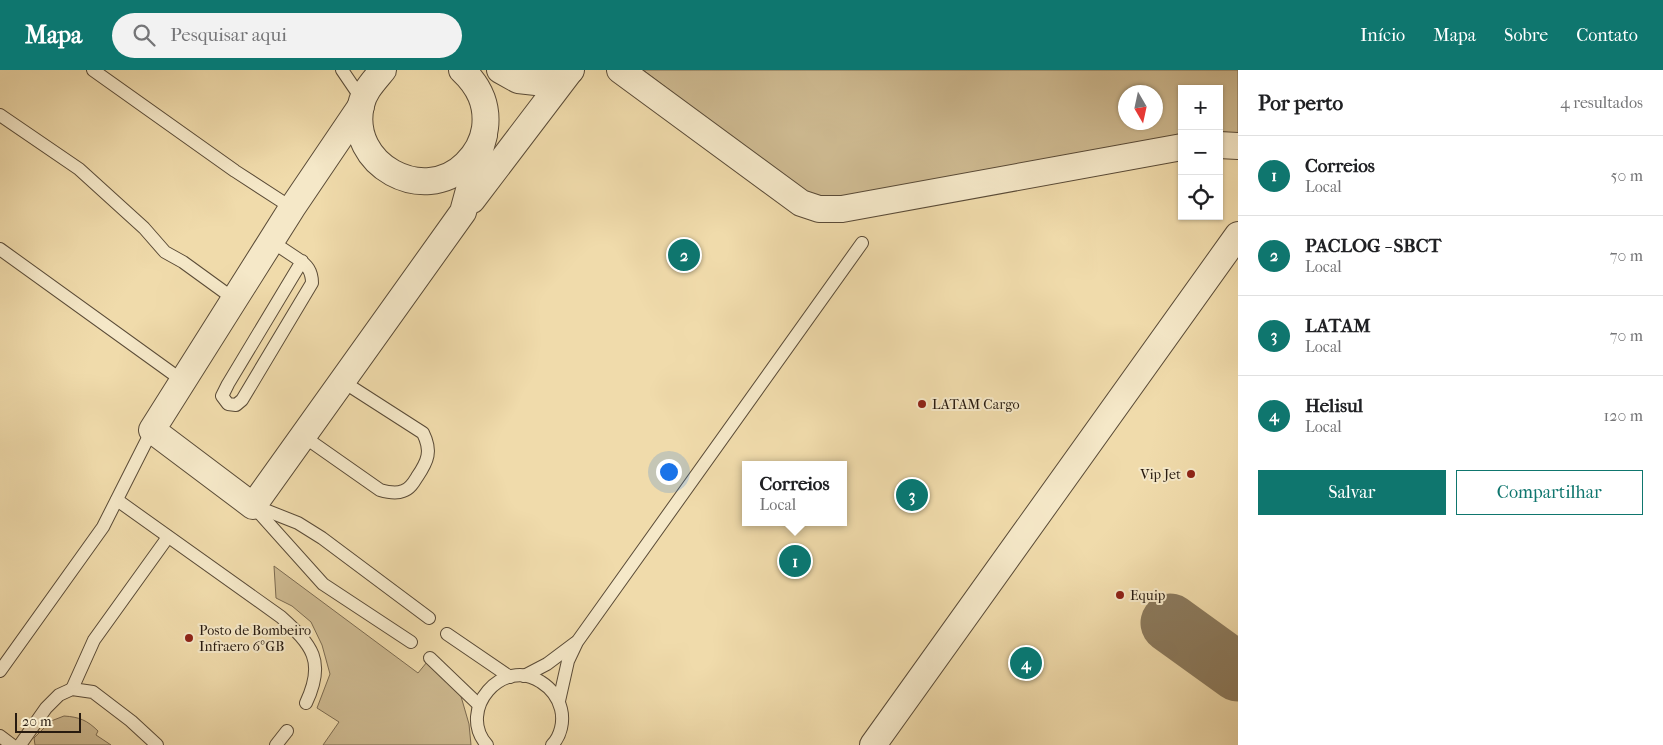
<!DOCTYPE html>
<html lang="pt">
<head>
<meta charset="utf-8">
<style>
  body { margin:0; font-family:"IM FELL French Canon",serif; background:#f2f2f2; color:#202124 }
  .controls { position:absolute; right:15px; top:15px; display:grid; overflow:hidden; border-radius:0px; box-shadow:0 1px 4px #0004 }
  .controls button { width:45px; height:45px; display:grid; place-items:center; padding:0; border:0; border-bottom:1px solid #e0e0e0; background:#fff; color:#202124; font:25px sans-serif }
  .compass { position:absolute; left:1118px; top:15px; width:45px; height:45px; border-radius:50%; background:#fff; box-shadow:0 1px 4px #0004; rotate:171deg }
  .scale { position:absolute; left:15px; bottom:12px; width:66px; box-sizing:border-box; padding-left:5px; border:2px solid #281b10; border-top:0; font-size:14px; line-height:18px; white-space:nowrap; color:#281b10; -webkit-text-stroke:4px #f5e8c8; paint-order:stroke }
  .you { position:absolute; left:668px; top:401px; width:18px; height:18px; margin:-12px; border:4px solid #fff; border-radius:50%; background:#1a73e8; box-shadow:0 0 0 8px #1a73e833 }
  .badge { display:grid; place-items:center; width:32px; height:32px; border-radius:50%; background:#0f766e; color:#fff; font-size:16px; font-weight:700 }
  .pin { position:absolute; translate:-50% -50%; border:2px solid #fff; box-shadow:0 1px 5px #0006 }
  .popup { position:absolute; left:742px; top:391px; width:105px; height:65px; box-sizing:border-box; display:grid; place-content:center; border-radius:0px; background:#fff; filter:drop-shadow(0 1px 4px #0005); font-size:16px; white-space:nowrap; color:#757577 }
  .popup b { font-size:19px; color:#202124 }
  .popup::after { content:''; position:absolute; left:50%; top:100%; margin-left:-10px; border:10px solid transparent; border-top-color:#fff }
  .list { margin:0; padding:0; list-style:none }
  h2 { display:flex; justify-content:space-between; align-items:center; height:65px; margin:0; padding:0 20px; font-size:21px }
  h2 small { font-size:16px; font-weight:400; color:#757577 }
  .list li { display:grid; grid-template-columns:32px 1fr auto; gap:15px; align-items:center; box-sizing:border-box; height:80px; padding:0 20px; border-top:1px solid #e0e0e0 }
  .list b { display:block; font-size:19px; white-space:nowrap }
  .list p { margin:0; font-size:16px; white-space:nowrap; color:#757577 }
  .list em { font-size:16px; font-style:normal; color:#757577 }
  .actions { display:flex; gap:10px; padding:15px 20px }
  .actions a { flex:1; padding:11px 0; border:1px solid #0f766e; border-radius:0px; text-align:center; font-size:18px; color:#0f766e }
  .actions .main { background:#0f766e; color:#fff }
  .icon { flex:none; width:28px; height:28px; fill:none; stroke:currentColor; stroke-width:2; stroke-linecap:round; stroke-linejoin:round }
  .map { position:relative; flex:none; width:1238px; height:675px; overflow:hidden }
  header { display:flex; align-items:center; gap:30px; box-sizing:border-box; height:70px; padding:0 25px; background:#0f766e; color:#fff }
  header strong { font-size:24px }
  nav { display:flex; gap:28px; margin-inline-start:auto; font-size:18px }
  .search { width:350px; height:45px; background:#f2f2f2; display:flex; align-items:center; gap:12px; box-sizing:border-box; padding:0 18px; border-radius:28px; color:#757577; font-size:19px }
  main { display:flex }
  aside { flex:1; background:#fff }
  .map>svg:first-child { display:block }
  .green { fill:#ceba91; stroke:#7b6a50; fill-rule:evenodd }
  .lines { fill:none; stroke-linecap:round; stroke-linejoin:round }
  .taxiway { stroke:#8c7b5e; stroke-width:59 }
  .service-casing { stroke:#5a4b37; stroke-width:14 }
  .minor-casing { stroke:#5a4b37; stroke-width:28 }
  .service { stroke:#f5e8c8; stroke-width:12 }
  .minor { stroke:#f5e8c8; stroke-width:26 }
  .poi-dot { fill:#8f2418; stroke:#f5e8c8; stroke-width:2 }
  .labels { text-anchor:middle; stroke-width:4; stroke-linejoin:round; paint-order:stroke }
  .poi-label { font-size:14px; fill:#281b10; stroke:#f5e8c8; text-anchor:start }
</style>
</head>
<body>
<header>
<strong>Mapa</strong>
<div class="search"><svg class="icon" aria-label="search" viewBox="0 0 24 24"><circle cx="10" cy="10" r="6"/><path d="M15 15l6 6"/></svg>Pesquisar aqui</div>
<nav><a>Início</a><a>Mapa</a><a>Sobre</a><a>Contato</a></nav>
</header>
<main>
<div class="map">
<svg width="1238" height="675" viewBox="0 0 1238 675">
  <rect width="100%" height="100%" fill="#f0dbab"/>
  <filter id="stains"><feTurbulence type="fractalNoise" baseFrequency=".004" numOctaves="4"/><feColorMatrix values="0 0 0 0 .2 0 0 0 0 .09 0 0 0 0 .02 0 0 0 .5 -.17"/></filter>
  <radialGradient id="worn" r=".72"><stop offset=".6" stop-color="#630" stop-opacity="0"/><stop offset="1" stop-color="#630" stop-opacity=".3"/></radialGradient>
  <g class="green">
    <path d="M643,0H1238V63L1219,62V19H1182V65L844,127L822,128L807,124ZM1126,22H1156V52H1126Z"/>
    <polygon points="274,496 418,603 427,592 460,623 469,654 471,675 323,675 339,652 317,638 330,604 322,575 311,552 292,536 276,528"/>
    <path d="M64,646C79,647 87,650 98,661L96,665L111,675H35L34,668L51,651Z"/>
  </g>
  <g class="lines">
    <polyline class="taxiway" points="1170,553 1238,602"/>
    <defs>
      <g id="service">
        <polyline points="93,0 235,101 292,138"/>
        <polyline points="342,0 363,31"/>
        <polyline points="0,45 79,99 144,158 165,182 183,192 234,229"/>
        <path d="M271,171L298,189C307,195 312,201 312,213L242,330L236,335L228,334L222,326L228,314L302,191"/>
        <polyline points="0,179 183,311"/>
        <path d="M303,366L380,420C387,422 396,424 403,421C410,419 414,412 417,407C428,391 432,381 423,363L342,311"/>
        <path d="M117,430L281,547C312,575 326,591 306,633"/>
        <polyline points="253,436 323,514 411,572"/>
        <polyline points="255,436 298,453 322,468 429,548"/>
        <polyline points="447,564 510,607"/>
        <polyline points="430,588 479,635"/>
        <polyline points="0,601 103,457 152,360"/>
        <polyline points="524,606 547,594 575,573"/>
        <polyline points="72,619 94,570 168,467"/>
        <polyline points="559,631 568,591 577,572 862,173"/>
        <polyline points="0,666 12,675"/>
        <polyline points="20,675 46,638 59,625 72,619 93,622 131,651 157,675"/>
        <polyline points="276,675 287,661"/>
        <path d="M487,675C456,640 503,586 541,612C552,619 558,627 561,639C564,651 561,666 552,675"/>
      </g>
      <g id="minor">
        <path d="M383,0C374,11 364,21 361,35C347,95 424,136 466,94C476,84 483,72 485,58C488,34 479,16 462,0"/>
        <polyline points="500,0 518,10 536,12 571,0"/>
        <polyline points="620,0 801,133 819,139 842,139 1182,77"/>
        <polyline points="361,36 292,138 152,360 253,436 463,142 484,65"/>
        <polyline points="1219,75 1238,76"/>
        <polyline points="472,130 570,1"/>
        <polyline points="873,675 1238,165"/>
      </g>
    </defs>
    <use href="#service" class="service-casing"/>
    <use href="#minor" class="minor-casing"/>
    <use href="#service" class="service"/>
    <use href="#minor" class="minor"/>
  </g>
  <g class="poi-dot">
    <circle cx="922" cy="334" r="5"/>
    <circle cx="1191" cy="404" r="5"/>
    <circle cx="1120" cy="525" r="5"/>
    <circle cx="189" cy="568" r="5"/>
  </g>
  <g class="labels">
    <g class="poi-label">
      <text x="932" y="339">LATAM Cargo</text>
      <text x="1181" y="409" text-anchor="end">Vip Jet</text>
      <text x="1130" y="530">Equip</text>
      <text x="199" y="565">Posto de Bombeiro<tspan x="199" dy="16">Infraero 6ºGB</tspan></text>
    </g>
  </g>
  <rect width="100%" height="100%" filter="url(#stains)"/>
  <rect width="100%" height="100%" fill="url(#worn)"/>
</svg>
<div class="controls">
<button>+</button>
<button>−</button>
<button><svg class="icon" aria-label="locate" viewBox="0 0 24 24"><circle cx="12" cy="12" r="6"/><path d="M12 2v4M12 18v4M2 12h4M18 12h4"/></svg></button>
</div>
<svg class="compass" viewBox="-18 -18 36 36"><path d="M0-13l5 13h-10z" fill="#e53935"/><path d="M0 13l5-13h-10z" fill="#757577"/></svg>
<div class="scale">20 m</div>
<div class="you"></div>
<div class="pin badge" style="left:795px;top:491px">1</div>
<div class="popup"><b>Correios</b>Local</div>
<div class="pin badge" style="left:684px;top:185px">2</div>
<div class="pin badge" style="left:912px;top:425px">3</div>
<div class="pin badge" style="left:1026px;top:593px">4</div>
</div>
<aside>
<h2>Por perto<small>4 resultados</small></h2>
<ul class="list">
<li><span class="badge">1</span><div><b>Correios</b><p>Local</p></div><em>50 m</em></li>
<li><span class="badge">2</span><div><b>PACLOG - SBCT</b><p>Local</p></div><em>70 m</em></li>
<li><span class="badge">3</span><div><b>LATAM</b><p>Local</p></div><em>70 m</em></li>
<li><span class="badge">4</span><div><b>Helisul</b><p>Local</p></div><em>120 m</em></li>
</ul>
<div class="actions"><a class="main">Salvar</a><a>Compartilhar</a></div>
</aside>
</main>
</body>
</html>
